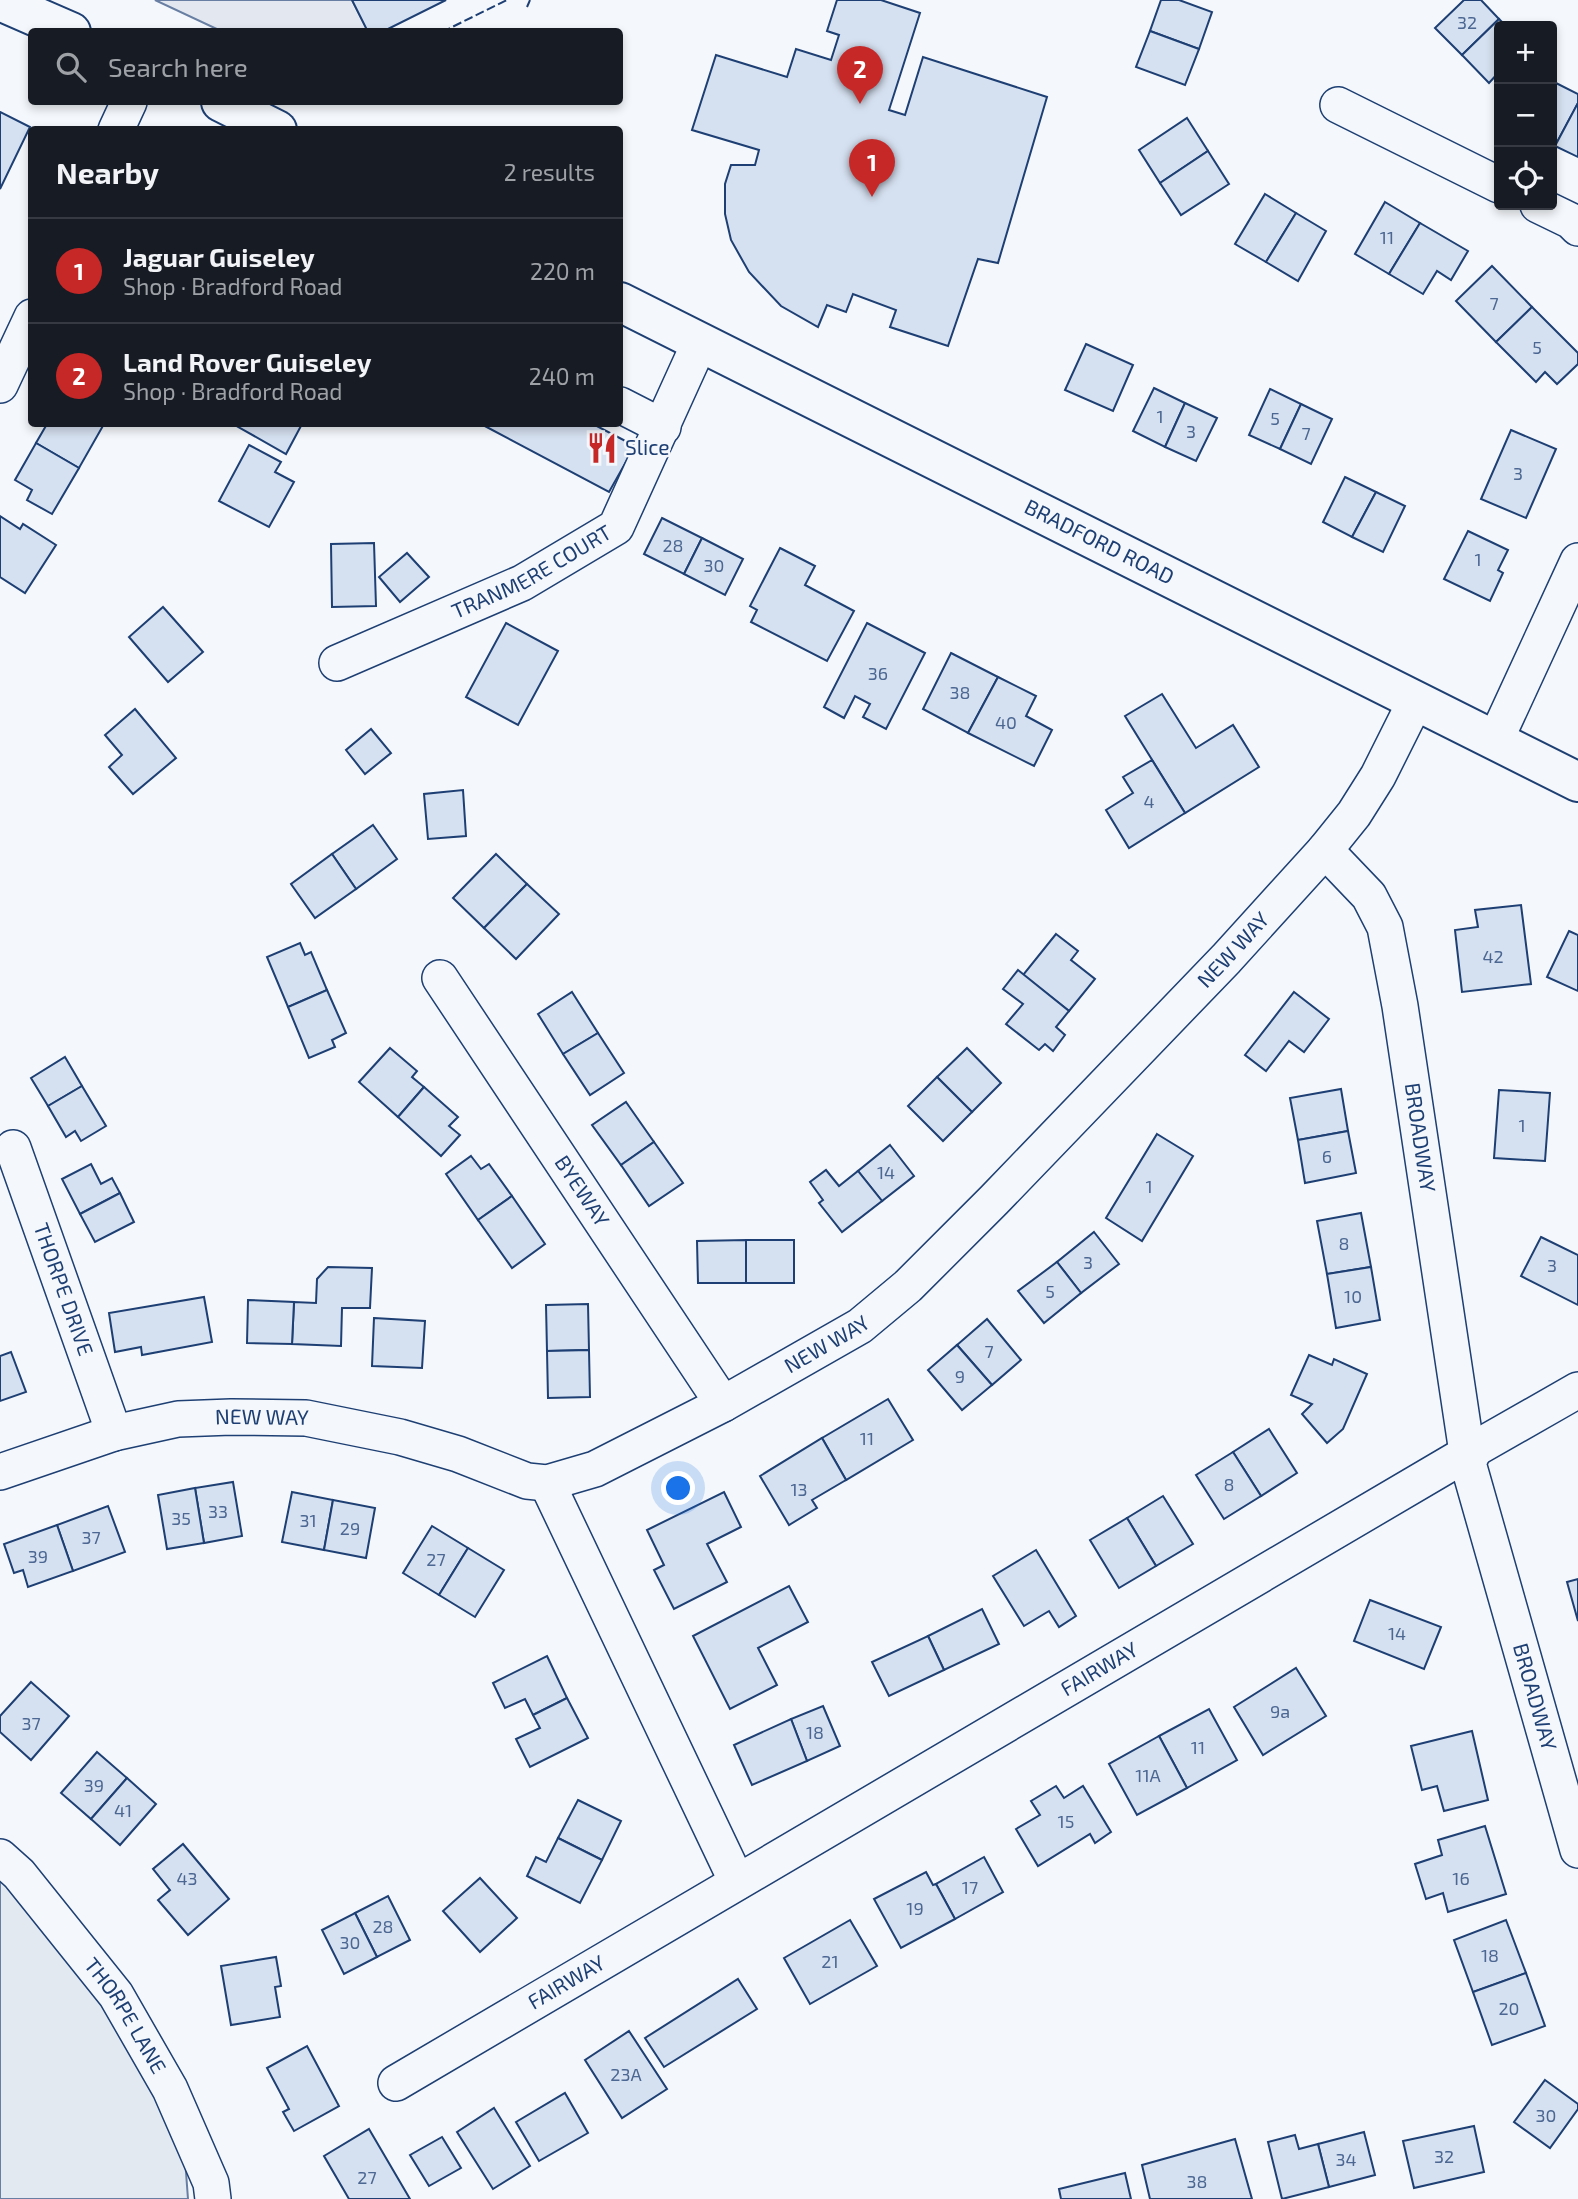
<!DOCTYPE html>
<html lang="en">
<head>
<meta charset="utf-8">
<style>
  body { margin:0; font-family:"Exo 2",sans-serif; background:#242831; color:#f1f3f6 }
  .controls { position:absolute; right:21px; top:21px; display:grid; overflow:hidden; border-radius:7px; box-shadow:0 4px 10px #0003 }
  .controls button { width:63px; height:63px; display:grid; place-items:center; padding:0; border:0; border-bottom:2px solid #363941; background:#171b24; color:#f1f3f6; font:35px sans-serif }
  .you { position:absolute; left:679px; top:1489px; width:24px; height:24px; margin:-18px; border:5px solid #fff; border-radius:50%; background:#1a73e8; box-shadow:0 0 0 10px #1a73e833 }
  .badge { display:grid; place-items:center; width:46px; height:46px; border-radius:50%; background:#c62828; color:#fff; font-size:23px; font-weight:700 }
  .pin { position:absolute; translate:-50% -58px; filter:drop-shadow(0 2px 4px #0008) }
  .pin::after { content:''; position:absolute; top:37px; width:24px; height:21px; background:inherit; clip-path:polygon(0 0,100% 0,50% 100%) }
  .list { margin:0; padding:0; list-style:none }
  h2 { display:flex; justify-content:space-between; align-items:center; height:91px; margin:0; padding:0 28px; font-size:30px }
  h2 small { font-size:23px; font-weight:400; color:#9ea1a6 }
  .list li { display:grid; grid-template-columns:46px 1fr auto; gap:21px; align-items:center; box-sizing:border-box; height:105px; padding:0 28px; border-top:2px solid #363941 }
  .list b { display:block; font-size:26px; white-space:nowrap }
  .list p { margin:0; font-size:23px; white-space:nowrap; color:#9ea1a6 }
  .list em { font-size:23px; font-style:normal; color:#9ea1a6 }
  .icon { flex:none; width:38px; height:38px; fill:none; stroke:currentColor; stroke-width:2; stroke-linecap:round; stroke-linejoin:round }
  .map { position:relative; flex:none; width:1578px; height:2199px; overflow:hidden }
  .search { position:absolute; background:#171b24; box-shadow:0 4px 10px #0003; left:28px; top:28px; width:595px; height:77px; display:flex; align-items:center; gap:18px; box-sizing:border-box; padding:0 24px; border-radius:7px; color:#9ea1a6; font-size:26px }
  .panel { position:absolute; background:#171b24; box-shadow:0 4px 10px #0003; left:28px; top:126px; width:595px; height:301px; border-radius:7px }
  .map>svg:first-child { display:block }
  .green { fill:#e3e9f0; stroke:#687fa3; stroke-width:2 }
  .parking { fill:#e3e8f0; stroke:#687fa3; stroke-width:2 }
  .building { fill:#d5e0f0; stroke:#1d3f73; stroke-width:2 }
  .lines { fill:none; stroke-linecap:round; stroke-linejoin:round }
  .minor-casing { stroke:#1d3f73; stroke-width:38 }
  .primary-casing { stroke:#1d3f73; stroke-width:42 }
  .minor { stroke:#f4f7fb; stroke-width:35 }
  .primary { stroke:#f4f7fb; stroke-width:38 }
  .fence { stroke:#1d3f73; stroke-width:2; stroke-dasharray:9 3.5; stroke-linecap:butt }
  .labels { text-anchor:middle; stroke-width:5; stroke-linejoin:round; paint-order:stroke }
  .number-label { font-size:18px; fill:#4b6792 }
  .poi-label { font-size:21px; fill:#1d3f73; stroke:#f4f7fb; text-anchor:start }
  .street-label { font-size:21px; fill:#1d3f73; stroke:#f4f7fb }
</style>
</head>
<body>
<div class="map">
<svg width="1578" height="2199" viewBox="0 0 1578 2199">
  <rect width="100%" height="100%" fill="#f4f7fb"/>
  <polygon class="green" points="0,1872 93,1989 184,2145 188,2199 0,2199"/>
  <polygon class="parking" points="155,0 352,0 368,31 221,31"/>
  <g class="building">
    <polygon points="352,0 446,0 382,32 368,32"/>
    <polygon points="837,0 881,0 920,13 889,110 905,115 923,57 1047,97 998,263 978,259 948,346 890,327 896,310 853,294 846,312 827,305 818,327 781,306 749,272 731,240 725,214 725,184 731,165 755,165 759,150 692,130 716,55 787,77 796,49 831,60 839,35 827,31"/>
    <polygon points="1161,0 1179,0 1212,12 1199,49 1150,31"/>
    <polygon points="1464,0 1481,0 1499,19 1462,55 1435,28"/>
    <polygon points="1499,19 1506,26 1499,26 1499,72 1489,83 1462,55"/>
    <polygon points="1150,31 1199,49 1185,85 1136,67"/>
    <polygon points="1552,81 1578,94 1578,103 1555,146 1552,144"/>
    <polygon points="1578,103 1578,157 1555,146"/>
    <polygon points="0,112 30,127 0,189"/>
    <polygon points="1187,118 1208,151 1160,183 1139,150"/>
    <polygon points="1208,151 1229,184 1181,215 1160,183"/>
    <polygon points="1265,194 1296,213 1266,262 1235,244"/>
    <polygon points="1385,202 1420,223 1389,274 1355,254"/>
    <polygon points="1296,213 1326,231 1298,281 1266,262"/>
    <polygon points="1420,223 1468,251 1451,280 1437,271 1423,294 1389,274"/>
    <polygon points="1492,266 1532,307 1496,342 1456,301"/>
    <polygon points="1532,307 1578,353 1578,364 1557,384 1545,372 1536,382 1496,342"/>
    <polygon points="1086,344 1133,365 1113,411 1065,390"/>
    <polygon points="1154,388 1185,403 1165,447 1133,431"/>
    <polygon points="1270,389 1301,404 1280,449 1249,435"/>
    <polygon points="1185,403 1217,418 1196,461 1165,447"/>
    <polygon points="1301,404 1332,419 1311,464 1280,449"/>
    <polygon points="47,424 104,424 79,468 36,443"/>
    <polygon points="233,424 302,424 286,454"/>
    <polygon points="481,424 593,424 635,446 609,492"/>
    <polygon points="1511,430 1556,449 1526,518 1481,499"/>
    <polygon points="36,443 79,468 52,514 27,500 32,490 15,480"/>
    <polygon points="249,445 281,462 275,472 294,482 269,527 219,501"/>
    <polygon points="1345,477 1376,492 1352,537 1323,522"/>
    <polygon points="1376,492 1405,506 1383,552 1352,537"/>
    <polygon points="0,516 20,529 23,524 56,545 25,593 0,577"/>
    <polygon points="662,518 702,538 684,574 644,554"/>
    <polygon points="1468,531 1508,550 1498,570 1503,573 1490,601 1444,579"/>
    <polygon points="702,538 743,559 725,595 684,574"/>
    <polygon points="374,543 376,606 332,607 331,544"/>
    <polygon points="780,548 815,566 805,585 854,611 827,661 751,622 757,610 750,606"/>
    <polygon points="407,553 429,577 400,602 379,577"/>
    <polygon points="163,607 203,652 168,682 129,637"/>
    <polygon points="506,623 558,651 518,725 466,697"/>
    <polygon points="867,623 925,653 886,729 863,717 870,704 855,696 844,718 824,707"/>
    <polygon points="951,653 998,677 968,733 923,709"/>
    <polygon points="998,677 1036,696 1026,716 1052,730 1034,766 968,733"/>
    <polygon points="1162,694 1196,748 1233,725 1259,767 1185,813 1125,716"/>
    <polygon points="135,709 176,758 133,794 109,767 122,755 105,735"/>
    <polygon points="371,729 391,753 365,774 346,750"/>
    <polygon points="1152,760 1185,813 1129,848 1106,810 1133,793 1123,777"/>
    <polygon points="463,790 466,836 428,839 424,794"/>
    <polygon points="373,825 397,859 356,889 332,854"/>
    <polygon points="332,854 356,889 315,918 291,884"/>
    <polygon points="496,854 527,884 484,928 453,898"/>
    <polygon points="527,884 559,914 516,959 484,928"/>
    <polygon points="1521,905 1531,984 1462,992 1455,930 1478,927 1475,910"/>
    <polygon points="1569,931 1578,935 1578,991 1547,977"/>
    <polygon points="1056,934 1078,951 1071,960 1095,979 1069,1011 1023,975"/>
    <polygon points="300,943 305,955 311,952 327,990 288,1007 267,957"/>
    <polygon points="1018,970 1069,1011 1056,1027 1065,1035 1053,1051 1045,1044 1039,1050 1006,1024 1023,1004 1003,989"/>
    <polygon points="327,990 346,1033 332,1040 335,1047 309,1058 288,1007"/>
    <polygon points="572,992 598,1033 563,1054 538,1014"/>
    <polygon points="1294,992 1329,1019 1304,1052 1289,1041 1266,1071 1245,1055"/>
    <polygon points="598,1033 624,1073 590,1095 563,1054"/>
    <polygon points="390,1048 417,1071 412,1077 424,1087 398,1117 359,1082"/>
    <polygon points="967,1048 1001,1083 972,1112 937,1077"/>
    <polygon points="65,1057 82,1086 48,1106 31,1078"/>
    <polygon points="937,1077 972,1112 943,1141 908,1106"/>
    <polygon points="82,1086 106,1126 81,1141 75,1131 66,1137 48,1106"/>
    <polygon points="424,1087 458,1117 449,1126 460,1135 441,1156 398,1117"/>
    <polygon points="1341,1089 1348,1131 1298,1140 1290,1098"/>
    <polygon points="1499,1090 1550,1093 1545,1161 1494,1158"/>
    <polygon points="626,1102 654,1142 621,1165 592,1125"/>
    <polygon points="1348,1131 1356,1173 1305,1183 1298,1140"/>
    <polygon points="1157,1134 1193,1156 1142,1241 1106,1218"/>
    <polygon points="654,1142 683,1183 649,1206 621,1165"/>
    <polygon points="890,1145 914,1176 882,1201 858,1171"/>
    <polygon points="471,1156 481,1169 489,1164 512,1196 478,1220 446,1174"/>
    <polygon points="91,1164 101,1184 112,1178 120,1193 80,1214 62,1179"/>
    <polygon points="826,1170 839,1186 858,1171 882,1201 842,1232 819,1203 823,1200 810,1182"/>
    <polygon points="120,1193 134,1222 95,1242 80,1214"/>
    <polygon points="512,1196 545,1244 512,1268 478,1220"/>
    <polygon points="1361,1213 1371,1267 1327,1274 1317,1221"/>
    <polygon points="1094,1232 1119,1264 1081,1293 1057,1262"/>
    <polygon points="1541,1237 1578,1255 1578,1305 1521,1276"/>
    <polygon points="746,1240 746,1283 698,1283 697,1241"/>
    <rect x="746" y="1240" width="48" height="43"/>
    <polygon points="1057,1262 1081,1293 1044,1323 1018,1291"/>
    <polygon points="328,1267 372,1268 370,1308 342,1308 341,1346 292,1344 294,1302 316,1303 317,1279"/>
    <polygon points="1371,1267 1380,1320 1336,1328 1327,1274"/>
    <polygon points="204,1297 212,1342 142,1355 141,1347 115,1352 109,1313"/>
    <polygon points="248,1300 294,1302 292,1344 247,1343"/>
    <polygon points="588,1304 589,1350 547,1351 546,1305"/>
    <polygon points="374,1318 425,1321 422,1368 372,1366"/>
    <polygon points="987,1319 1021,1360 992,1385 957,1345"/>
    <polygon points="957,1345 992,1385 962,1410 928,1370"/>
    <polygon points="589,1350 590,1397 548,1398 547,1351"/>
    <polygon points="11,1352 26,1392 0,1401 0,1356"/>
    <polygon points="1309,1355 1332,1365 1334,1359 1367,1374 1343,1429 1327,1443 1302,1414 1312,1404 1291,1395"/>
    <polygon points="888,1399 913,1440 846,1480 822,1438"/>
    <polygon points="1269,1429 1297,1473 1261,1496 1233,1452"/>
    <polygon points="822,1438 846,1480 812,1500 817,1508 789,1525 760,1476"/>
    <polygon points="1233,1452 1261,1496 1224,1519 1196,1475"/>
    <polygon points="233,1482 242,1536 204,1543 195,1488"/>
    <polygon points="195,1488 204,1543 167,1549 158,1495"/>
    <polygon points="292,1492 333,1500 324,1550 282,1542"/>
    <polygon points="724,1492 741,1527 707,1544 727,1582 674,1609 654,1570 664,1565 647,1530"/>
    <polygon points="1163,1496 1193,1544 1156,1566 1127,1518"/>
    <polygon points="333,1500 375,1508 366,1558 324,1550"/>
    <polygon points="108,1506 125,1552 73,1571 57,1525"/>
    <polygon points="1127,1518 1156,1566 1119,1588 1090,1540"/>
    <polygon points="57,1525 73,1571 28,1587 23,1570 14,1573 4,1544"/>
    <polygon points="432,1526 468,1548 439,1595 403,1573"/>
    <polygon points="468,1548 504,1570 475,1617 439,1595"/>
    <polygon points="1036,1550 1076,1616 1059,1627 1049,1611 1024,1626 993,1576"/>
    <polygon points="1578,1579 1578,1621 1567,1582"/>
    <polygon points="789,1586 808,1622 758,1648 777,1685 730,1709 693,1636"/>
    <polygon points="1370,1600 1441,1627 1424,1669 1354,1641"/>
    <polygon points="982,1609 999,1644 944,1670 928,1636"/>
    <polygon points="928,1636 944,1670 889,1696 872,1662"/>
    <polygon points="547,1656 567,1698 533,1715 525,1699 505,1708 493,1683"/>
    <polygon points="1296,1668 1326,1716 1263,1755 1234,1707"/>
    <polygon points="31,1682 69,1716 31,1760 0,1732 0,1716"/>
    <polygon points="567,1698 588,1738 530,1767 516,1739 540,1728 533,1715"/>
    <polygon points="823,1706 840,1746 807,1761 791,1719"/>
    <polygon points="1209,1709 1237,1760 1187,1788 1159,1736"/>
    <polygon points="791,1719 807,1761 752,1785 734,1745"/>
    <polygon points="1472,1731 1488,1800 1444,1811 1437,1786 1422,1790 1411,1746"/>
    <polygon points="1159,1736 1187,1788 1137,1815 1109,1764"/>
    <polygon points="97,1752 127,1778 91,1819 61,1793"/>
    <polygon points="127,1778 156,1804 120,1845 91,1819"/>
    <polygon points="1056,1786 1064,1798 1083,1786 1111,1832 1095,1843 1090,1834 1038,1866 1016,1829 1040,1815 1031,1801"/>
    <polygon points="578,1800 621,1821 602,1860 558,1838"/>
    <polygon points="1485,1826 1506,1894 1448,1912 1443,1893 1426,1899 1415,1864 1442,1855 1438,1840"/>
    <polygon points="558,1838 602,1860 580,1903 527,1876 536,1857 546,1862"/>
    <polygon points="183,1844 229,1899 188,1935 158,1900 170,1890 153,1869"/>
    <polygon points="984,1857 1003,1892 955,1919 936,1884"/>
    <polygon points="926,1872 933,1885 936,1884 955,1919 901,1948 874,1899"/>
    <polygon points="480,1878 517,1918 480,1952 443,1911"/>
    <polygon points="388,1896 410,1940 377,1957 355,1913"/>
    <polygon points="355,1913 377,1957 344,1974 322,1930"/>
    <polygon points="850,1920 877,1966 810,2004 784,1958"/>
    <polygon points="1506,1920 1526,1973 1473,1992 1454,1940"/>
    <polygon points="276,1957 281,1986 275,1987 280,2017 231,2025 221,1966"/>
    <polygon points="1526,1973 1545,2026 1492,2045 1473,1992"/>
    <polygon points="738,1979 757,2009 664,2067 645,2038"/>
    <polygon points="629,2031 667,2089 622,2118 585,2060"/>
    <polygon points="307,2046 339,2106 294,2131 283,2112 289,2109 267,2068"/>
    <polygon points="1545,2080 1578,2104 1578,2109 1550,2148 1514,2122"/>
    <polygon points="565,2093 588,2133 539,2161 516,2122"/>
    <polygon points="494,2108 530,2166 493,2189 457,2132"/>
    <polygon points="1474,2126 1484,2172 1414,2188 1403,2141"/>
    <polygon points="369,2129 410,2199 349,2199 324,2156"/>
    <polygon points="1364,2132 1375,2175 1329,2187 1318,2144"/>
    <polygon points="1295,2135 1299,2149 1318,2144 1329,2187 1282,2199 1268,2142"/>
    <polygon points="442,2137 461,2168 429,2186 410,2155"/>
    <polygon points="1235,2139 1252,2199 1150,2199 1142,2165"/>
    <polygon points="1125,2173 1131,2199 1061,2199 1059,2189"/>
  </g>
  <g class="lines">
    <defs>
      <g id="minor">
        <polyline points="1338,105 1499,185"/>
        <polyline points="116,130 129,102"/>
        <polyline points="1538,205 1571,221 1578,228"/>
        <polyline points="0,385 32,317"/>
        <polyline points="620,405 663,427"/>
        <path id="s1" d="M337,663L522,583L616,527L700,342"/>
        <polyline points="1495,741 1578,561"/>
        <path id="s2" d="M1325,850L1369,896L1385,927L1400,1006L1466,1446L1472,1454L1468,1463L1578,1850"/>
        <path id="s3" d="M440,978L723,1404"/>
        <path id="s4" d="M13,1148L114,1433"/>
        <polyline points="1471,1451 1578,1390"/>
        <path id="s5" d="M0,1472L114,1433L178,1419L231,1417L306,1418L400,1437L458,1454L527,1481L547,1483L595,1469L723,1404L860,1326L908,1286L994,1200L1226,959L1325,850L1354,814L1378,776L1416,700"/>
        <polyline points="547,1483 737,1882"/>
        <path id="s6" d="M0,1857L19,1874L116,1995L170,2089L211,2183L213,2199"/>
        <path id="s7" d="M396,2083L1461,1457"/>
      </g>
      <g id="primary">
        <polyline points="0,1 71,32"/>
        <polyline points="221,102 277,130"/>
        <path id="s8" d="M620,302L1578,782"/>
      </g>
    </defs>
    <use href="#minor" class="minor-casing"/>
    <use href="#primary" class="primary-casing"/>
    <use href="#minor" class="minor"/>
    <use href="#primary" class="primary"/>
    <g class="fence">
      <polyline points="527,7 530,0"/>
      <polyline points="442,32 507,0"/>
    </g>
  </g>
  <defs>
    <symbol id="restaurant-bare" viewBox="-9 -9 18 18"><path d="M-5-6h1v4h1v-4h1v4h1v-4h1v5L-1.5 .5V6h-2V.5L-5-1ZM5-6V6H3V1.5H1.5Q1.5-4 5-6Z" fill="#c62828" stroke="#f4f7fb" stroke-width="2.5" paint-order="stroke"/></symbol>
  </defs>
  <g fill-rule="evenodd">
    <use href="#restaurant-bare" x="580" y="426" width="44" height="44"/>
  </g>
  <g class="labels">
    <g class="number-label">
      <text x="1467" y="29">32</text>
      <text x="1387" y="244">11</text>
      <text x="1494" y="310">7</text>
      <text x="1537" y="354">5</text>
      <text x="1160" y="423">1</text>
      <text x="1275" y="425">5</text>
      <text x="1191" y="438">3</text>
      <text x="1306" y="440">7</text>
      <text x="1518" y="480">3</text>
      <text x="673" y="552">28</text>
      <text x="1478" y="566">1</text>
      <text x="714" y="572">30</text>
      <text x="878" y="680">36</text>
      <text x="960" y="699">38</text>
      <text x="1006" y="729">40</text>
      <text x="1149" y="808">4</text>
      <text x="1493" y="963">42</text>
      <text x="1522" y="1132">1</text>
      <text x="1327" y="1163">6</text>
      <text x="886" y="1179">14</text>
      <text x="1149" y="1193">1</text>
      <text x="1344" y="1250">8</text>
      <text x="1088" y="1269">3</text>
      <text x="1552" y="1272">3</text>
      <text x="1050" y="1298">5</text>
      <text x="1353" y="1303">10</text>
      <text x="989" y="1358">7</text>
      <text x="960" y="1383">9</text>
      <text x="867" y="1445">11</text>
      <text x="1229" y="1491">8</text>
      <text x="799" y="1496">13</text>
      <text x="218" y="1518">33</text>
      <text x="181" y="1525">35</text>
      <text x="308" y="1527">31</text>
      <text x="350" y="1535">29</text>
      <text x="91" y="1544">37</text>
      <text x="38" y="1563">39</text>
      <text x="436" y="1566">27</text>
      <text x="1397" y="1640">14</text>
      <text x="1280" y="1718">9a</text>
      <text x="31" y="1730">37</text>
      <text x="815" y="1739">18</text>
      <text x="1198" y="1754">11</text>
      <text x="1148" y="1782">11A</text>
      <text x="94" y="1792">39</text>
      <text x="123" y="1817">41</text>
      <text x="1066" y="1828">15</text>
      <text x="187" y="1885">43</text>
      <text x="1461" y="1885">16</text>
      <text x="970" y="1894">17</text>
      <text x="915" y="1915">19</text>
      <text x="383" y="1933">28</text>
      <text x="350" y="1949">30</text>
      <text x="1490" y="1962">18</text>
      <text x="830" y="1968">21</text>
      <text x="1509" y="2015">20</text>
      <text x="626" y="2081">23A</text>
      <text x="1546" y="2122">30</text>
      <text x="1444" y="2163">32</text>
      <text x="1346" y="2166">34</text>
      <text x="367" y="2184">27</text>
      <text x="1197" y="2188">38</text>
    </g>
    <g class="poi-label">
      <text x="625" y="455">Slice</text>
    </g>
    <g class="street-label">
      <text dy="7" stroke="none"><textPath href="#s8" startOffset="536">BRADFORD ROAD</textPath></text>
      <text dy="7" stroke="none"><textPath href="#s1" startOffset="215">TRANMERE COURT</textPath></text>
      <text dy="7" stroke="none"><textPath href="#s5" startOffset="1446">NEW WAY</textPath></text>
      <text dy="7" stroke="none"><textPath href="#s2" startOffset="312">BROADWAY</textPath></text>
      <text dy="7" stroke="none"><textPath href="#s3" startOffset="256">BYEWAY</textPath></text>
      <text dy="7" stroke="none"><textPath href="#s4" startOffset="150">THORPE DRIVE</textPath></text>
      <text dy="7" stroke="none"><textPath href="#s5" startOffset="878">NEW WAY</textPath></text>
      <text dy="7" stroke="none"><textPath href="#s5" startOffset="270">NEW WAY</textPath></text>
      <text dy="7" stroke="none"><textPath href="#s7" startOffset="816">FAIRWAY</textPath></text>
      <text dy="7" stroke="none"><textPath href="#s2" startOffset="887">BROADWAY</textPath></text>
      <text dy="7" stroke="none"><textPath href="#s7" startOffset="198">FAIRWAY</textPath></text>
      <text dy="7" stroke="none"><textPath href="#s6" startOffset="203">THORPE LANE</textPath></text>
    </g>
  </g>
</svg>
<div class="controls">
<button>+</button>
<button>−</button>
<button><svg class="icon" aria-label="locate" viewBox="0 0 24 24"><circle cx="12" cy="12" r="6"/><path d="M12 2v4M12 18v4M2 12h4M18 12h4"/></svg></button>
</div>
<div class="you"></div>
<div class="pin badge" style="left:872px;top:197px">1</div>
<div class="pin badge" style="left:860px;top:104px">2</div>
<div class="search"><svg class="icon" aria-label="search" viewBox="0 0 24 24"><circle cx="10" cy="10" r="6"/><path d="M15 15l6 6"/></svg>Search here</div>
<section class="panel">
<h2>Nearby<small>2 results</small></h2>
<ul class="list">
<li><span class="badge">1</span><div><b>Jaguar Guiseley</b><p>Shop · Bradford Road</p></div><em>220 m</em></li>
<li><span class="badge">2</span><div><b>Land Rover Guiseley</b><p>Shop · Bradford Road</p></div><em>240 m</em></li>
</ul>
</section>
</div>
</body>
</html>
